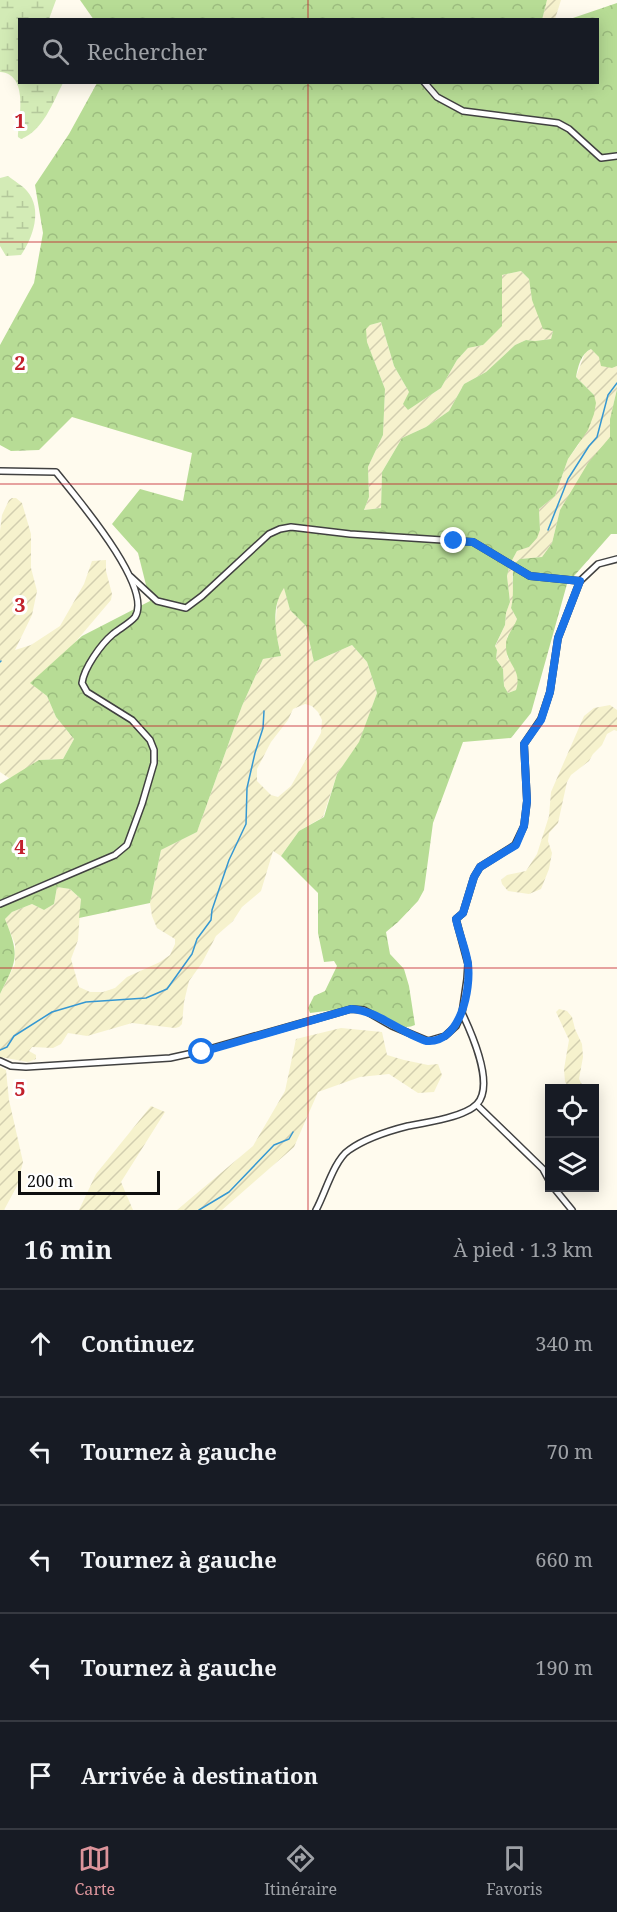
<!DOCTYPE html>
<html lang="fr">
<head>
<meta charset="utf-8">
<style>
  body { margin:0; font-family:"Noto Serif",serif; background:#20242c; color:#f1f3f6 }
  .controls { position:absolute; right:18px; bottom:18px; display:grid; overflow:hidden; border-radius:0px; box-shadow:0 3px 15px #0003 }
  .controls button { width:54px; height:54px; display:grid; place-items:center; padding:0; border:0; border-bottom:2px solid #363941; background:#171b24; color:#f1f3f6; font:30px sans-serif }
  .scale { position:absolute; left:18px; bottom:15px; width:142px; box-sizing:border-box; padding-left:6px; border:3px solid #0e0e0e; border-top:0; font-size:16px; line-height:21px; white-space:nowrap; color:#0e0e0e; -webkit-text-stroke:4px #fff; paint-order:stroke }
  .stop { position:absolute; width:18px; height:18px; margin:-14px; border:4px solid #1a73e8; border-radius:50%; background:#fff }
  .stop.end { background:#1a73e8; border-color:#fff; box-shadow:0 2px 6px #0008 }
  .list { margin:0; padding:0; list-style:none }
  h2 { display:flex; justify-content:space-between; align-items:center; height:78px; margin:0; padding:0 24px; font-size:26px }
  h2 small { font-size:20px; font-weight:400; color:#9ea1a6 }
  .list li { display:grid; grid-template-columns:39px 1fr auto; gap:18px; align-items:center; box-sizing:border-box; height:108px; padding:0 24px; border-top:2px solid #363941 }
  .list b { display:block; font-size:22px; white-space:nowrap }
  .list em { font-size:20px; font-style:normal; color:#9ea1a6 }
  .icon { flex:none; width:33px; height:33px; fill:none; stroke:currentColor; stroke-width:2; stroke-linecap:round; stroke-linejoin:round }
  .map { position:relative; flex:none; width:617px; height:1210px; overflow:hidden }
  .search { position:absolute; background:#171b24; box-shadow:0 3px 15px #0003; left:18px; right:18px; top:18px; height:66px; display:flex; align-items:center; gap:15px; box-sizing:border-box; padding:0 21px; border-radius:0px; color:#9ea1a6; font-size:22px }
  .sheet { height:618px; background:#171b24 }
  nav { display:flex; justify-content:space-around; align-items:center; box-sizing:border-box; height:84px; border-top:2px solid #363941; background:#171b24; font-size:16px; color:#9ea1a6 }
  nav a { display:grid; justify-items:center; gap:3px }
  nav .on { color:#dc949b }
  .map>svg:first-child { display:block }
  .farmland { fill:url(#farmland-furrows); fill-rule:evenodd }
  .forest { fill:url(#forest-crowns); fill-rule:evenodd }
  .wetland { fill:url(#wetland-marsh) }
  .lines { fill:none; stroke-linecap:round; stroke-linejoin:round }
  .stream { stroke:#3597d2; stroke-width:1.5 }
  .minor-casing { stroke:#414141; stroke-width:8 }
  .minor { stroke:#fff; stroke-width:5 }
  .route { stroke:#1a73e8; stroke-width:8 }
  .grid { fill:none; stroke:#c2212c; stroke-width:1.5; stroke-opacity:0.55 }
  .grid-label { font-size:20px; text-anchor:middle; font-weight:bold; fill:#c2212c; stroke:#fff; stroke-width:6; stroke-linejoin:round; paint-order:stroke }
</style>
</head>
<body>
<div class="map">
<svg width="617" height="1210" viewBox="0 0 617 1210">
  <defs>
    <pattern id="farmland-furrows" width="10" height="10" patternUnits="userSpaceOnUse" patternTransform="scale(1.5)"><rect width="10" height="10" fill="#f6f2cd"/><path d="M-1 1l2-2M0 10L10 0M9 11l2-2" fill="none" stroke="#d2ceaf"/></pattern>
    <pattern id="forest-crowns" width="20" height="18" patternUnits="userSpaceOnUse" patternTransform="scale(1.5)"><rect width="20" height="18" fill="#b7dc95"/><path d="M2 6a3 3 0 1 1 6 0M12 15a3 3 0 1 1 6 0" fill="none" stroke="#9cbc7f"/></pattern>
    <pattern id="wetland-marsh" width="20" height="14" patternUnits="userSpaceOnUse" patternTransform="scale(1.5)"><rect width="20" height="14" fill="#d3ebb6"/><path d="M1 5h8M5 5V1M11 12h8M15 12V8" fill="none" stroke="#b4c89b"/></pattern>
  </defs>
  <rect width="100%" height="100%" fill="#fffbee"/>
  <g class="farmland">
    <polygon points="547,0 561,0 555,19 542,20"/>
    <polygon points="521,271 529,279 532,300 553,331 551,339 535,341 526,340 515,345 486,372 464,384 449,411 426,427 402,438 382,472 381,508 364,510 369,497 368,467 383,435 385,389 367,342 365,329 370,325 381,322 394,366 409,392 408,410 441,388 457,360 468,348 483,345 502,275"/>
    <polygon points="591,349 612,368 617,366 617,389 610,419 610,437 560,510 552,543 542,557 521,559 512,576 514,596 511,608 517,619 515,626 507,637 507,656 518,673 519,682 516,690 508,693 504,686 503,669 496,659 497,650 495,647 505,625 506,613 510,602 507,576 510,564 517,551 529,547 540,530 539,509 555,496 568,459 579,444 594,395 576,377 585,353"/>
    <polygon points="12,498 16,498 22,503 31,534 31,568 37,591 32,615 15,650 31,645 60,626 84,584 92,561 106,560 106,571 112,594 111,600 72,646 31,683 47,696 56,717 74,739 63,759 39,760 17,775 9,778 0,772 0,531 2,515 9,500"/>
    <path d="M284,587L290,610L306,626L314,662L352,645L367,662L377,693L359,743L337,774L323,817L299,831L281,856L273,851L261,891L242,907L233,921L216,936L202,963L189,981L184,1002L182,1024L179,1027L175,1028L132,1023L87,1036L68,1033L61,1044L53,1048L32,1047L29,1051L36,1055V1059L28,1062L0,1057V994L15,964V944L5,919L12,912L32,904L44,910L54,904L57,887L70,889L81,899L78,940L71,959L79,987L90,992H103L115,988L127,977L160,962L170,955L175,944V939L157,928L152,916L150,903L161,850L197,832L242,706L263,659L281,656L275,628L278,596ZM305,704L312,706L318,712L322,720L321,733L291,786L278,797L271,795L257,781V769L271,742L288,720L293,709Z"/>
    <polygon points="610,705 617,710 617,731 614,730 607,734 602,745 593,754 589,761 571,775 567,782 558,823 549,833 548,841 552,853 549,869 541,889 529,894 508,891 502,884 501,880 507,875 526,871 537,854 549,816 551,792 584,716 594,708"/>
    <polygon points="559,1009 567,1011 572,1017 575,1029 582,1044 583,1057 579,1079 584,1088 570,1088 565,1082 564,1069 569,1040 556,1012"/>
    <polygon points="341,1028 382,1032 387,1055 404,1060 428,1065 438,1064 442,1075 434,1092 418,1093 389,1074 360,1077 318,1092 294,1147 222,1210 177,1210 253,1146 285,1091 296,1039"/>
    <polygon points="0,1067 6,1070 9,1100 23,1162 17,1186 4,1210 0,1210"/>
    <polygon points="151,1106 165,1112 121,1182 133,1210 79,1210 96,1174"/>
  </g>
  <g class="forest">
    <polygon points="80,0 547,0 542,20 94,20"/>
    <path d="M617,3V366L612,368L601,366L599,357L591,349C581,353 578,367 576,377L594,395L596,403L594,414L588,430L568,459L555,496L539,509L540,530L537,538L529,547L517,551L510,564L507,576L510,602L506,613L505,625L495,646L497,650L496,659L503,669L504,686L508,693L516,690C523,669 505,664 506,645C506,635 514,628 517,619L511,608C515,593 511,579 514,564L520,559L542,557L552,543L560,510L588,463L610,437V419L617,389V534H611L567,584L531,713L511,738L463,742L433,823L424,890L418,901L398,922L386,932L390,954L404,969L409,986L415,1025C399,1033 378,1014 365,1006L310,1013L308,1008L314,996L325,991L337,966L334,961L324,962L318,933V893L281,856L299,831L324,817L337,774L359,742L377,693L367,662L352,645L314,662L306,626L290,610L284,588C270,608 276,634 281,656L263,659L242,706L197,832L161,850L150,903L79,918L81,899L70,889L57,887L54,904L44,910L32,904L12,912L5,919C20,956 17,960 0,994V784L39,760L63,759L74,739L56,717L47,696L30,683L82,636L150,601L138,553L112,524L140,489L183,501L192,453L72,417L39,450L11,451L0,445V345L34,283L43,233L35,185L69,134L97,83L598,82V20L570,19ZM521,271L529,279L532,300L543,329L553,331L551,339L535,341L526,340L515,345L486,372L464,384L449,411L426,427L402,438L382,472L381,508L364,510L369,497L368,467L383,435L385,389L367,342L366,329L370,325L381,322L394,366L409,392L403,404L408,410L441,388L457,360L468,348L483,345L502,326V275Z"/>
  </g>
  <g class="wetland">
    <path d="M0,0H56L49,19L20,20V82L63,83C53,102 43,131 21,139L18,137C19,118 29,74 0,72Z"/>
    <path d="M8,176C14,181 22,185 27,191C43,209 33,238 21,255L6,256L0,246V178Z"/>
  </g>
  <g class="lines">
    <g class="stream">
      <polyline points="548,530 568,479 589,446 597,437 608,395 617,383"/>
      <polyline points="0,662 1,661"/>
      <polyline points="0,1050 7,1047 14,1036 52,1012 86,1002 146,998 167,989 192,954 197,939 211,920 212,910 229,860 246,824 247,788 255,753 263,728 264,711"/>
      <polyline points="199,1210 229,1192 274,1145 289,1139 293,1132"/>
    </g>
    <defs>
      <g id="minor">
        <polyline points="424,82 437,97 463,111 558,123 569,129 601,158 617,156"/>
        <path d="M0,471L56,472C75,496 154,587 135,617C130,623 119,629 113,634C101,644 84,668 82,683L87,692L132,720L150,740L154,750V763L142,804L127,845L115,855L0,904"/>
        <polyline points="131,577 157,601 186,608 202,596 269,534 280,529 291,527 350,534 473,542 530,576 580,581"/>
        <polyline points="0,1061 11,1066 26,1067 170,1058 202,1051 351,1009 364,1010 392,1026 428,1041 445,1036 456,1026 462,1013 467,979 468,964 456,919 463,913 474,877 480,867 515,845 524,826 527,801 524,744 541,719 550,692 558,638 580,581 598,564 617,559"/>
        <polyline points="477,1105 543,1169 550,1182"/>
        <polyline points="554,1188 572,1210"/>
        <path d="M316,1210C325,1194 334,1160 349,1150C366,1138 388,1131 408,1126C425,1123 465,1117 477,1104C495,1085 471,1032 462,1013"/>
      </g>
    </defs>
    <use href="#minor" class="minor-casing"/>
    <use href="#minor" class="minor"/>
  </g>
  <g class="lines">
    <path class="route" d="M202,1052L351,1009C372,1010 391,1025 410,1034C415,1036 422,1040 427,1041C461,1043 471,989 468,964C466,949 459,934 456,919L463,913L474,877L480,867L516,845L524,826L527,801L524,744L541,720L550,692L558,638L580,581L530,576L473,542L454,541"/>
  </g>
  <path class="grid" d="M308,0V20M308,82V1210M0,242H617M0,484H617M0,726H617M0,968H617"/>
  <g class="grid-label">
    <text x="20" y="128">1</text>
    <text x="20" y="370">2</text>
    <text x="20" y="612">3</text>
    <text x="20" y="854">4</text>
    <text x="20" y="1096">5</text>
  </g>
</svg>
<div class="controls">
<button><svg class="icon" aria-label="locate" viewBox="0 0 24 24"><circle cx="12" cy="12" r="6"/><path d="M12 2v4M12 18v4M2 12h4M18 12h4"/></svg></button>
<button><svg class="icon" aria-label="layers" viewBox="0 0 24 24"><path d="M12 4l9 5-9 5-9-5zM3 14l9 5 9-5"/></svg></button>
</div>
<div class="scale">200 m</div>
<div class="stop" style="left:202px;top:1052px"></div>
<div class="stop end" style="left:454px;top:541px"></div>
<div class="search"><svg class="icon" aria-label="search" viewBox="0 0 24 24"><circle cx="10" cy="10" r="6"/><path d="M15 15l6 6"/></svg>Rechercher</div>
</div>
<section class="sheet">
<h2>16 min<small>À pied · 1.3 km</small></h2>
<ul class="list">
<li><svg class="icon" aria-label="ahead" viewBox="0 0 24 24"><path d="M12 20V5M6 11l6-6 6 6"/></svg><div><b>Continuez</b></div><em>340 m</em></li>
<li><svg class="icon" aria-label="left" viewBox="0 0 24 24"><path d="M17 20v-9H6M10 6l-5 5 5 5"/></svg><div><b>Tournez à gauche</b></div><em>70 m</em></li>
<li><svg class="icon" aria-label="left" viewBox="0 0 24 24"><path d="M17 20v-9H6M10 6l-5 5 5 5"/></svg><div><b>Tournez à gauche</b></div><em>660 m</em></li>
<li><svg class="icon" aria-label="left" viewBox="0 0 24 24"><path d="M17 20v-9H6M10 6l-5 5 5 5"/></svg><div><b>Tournez à gauche</b></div><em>190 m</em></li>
<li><svg class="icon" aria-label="arrive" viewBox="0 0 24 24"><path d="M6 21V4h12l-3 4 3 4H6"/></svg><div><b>Arrivée à destination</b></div></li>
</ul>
</section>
<nav>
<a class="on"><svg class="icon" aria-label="map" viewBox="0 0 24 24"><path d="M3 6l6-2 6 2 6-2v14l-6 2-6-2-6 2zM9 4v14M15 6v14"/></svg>Carte</a>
<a><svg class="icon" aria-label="directions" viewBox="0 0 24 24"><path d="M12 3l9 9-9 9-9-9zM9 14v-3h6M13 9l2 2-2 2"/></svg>Itinéraire</a>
<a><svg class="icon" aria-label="saved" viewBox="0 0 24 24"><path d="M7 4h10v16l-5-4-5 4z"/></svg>Favoris</a>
</nav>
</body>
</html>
